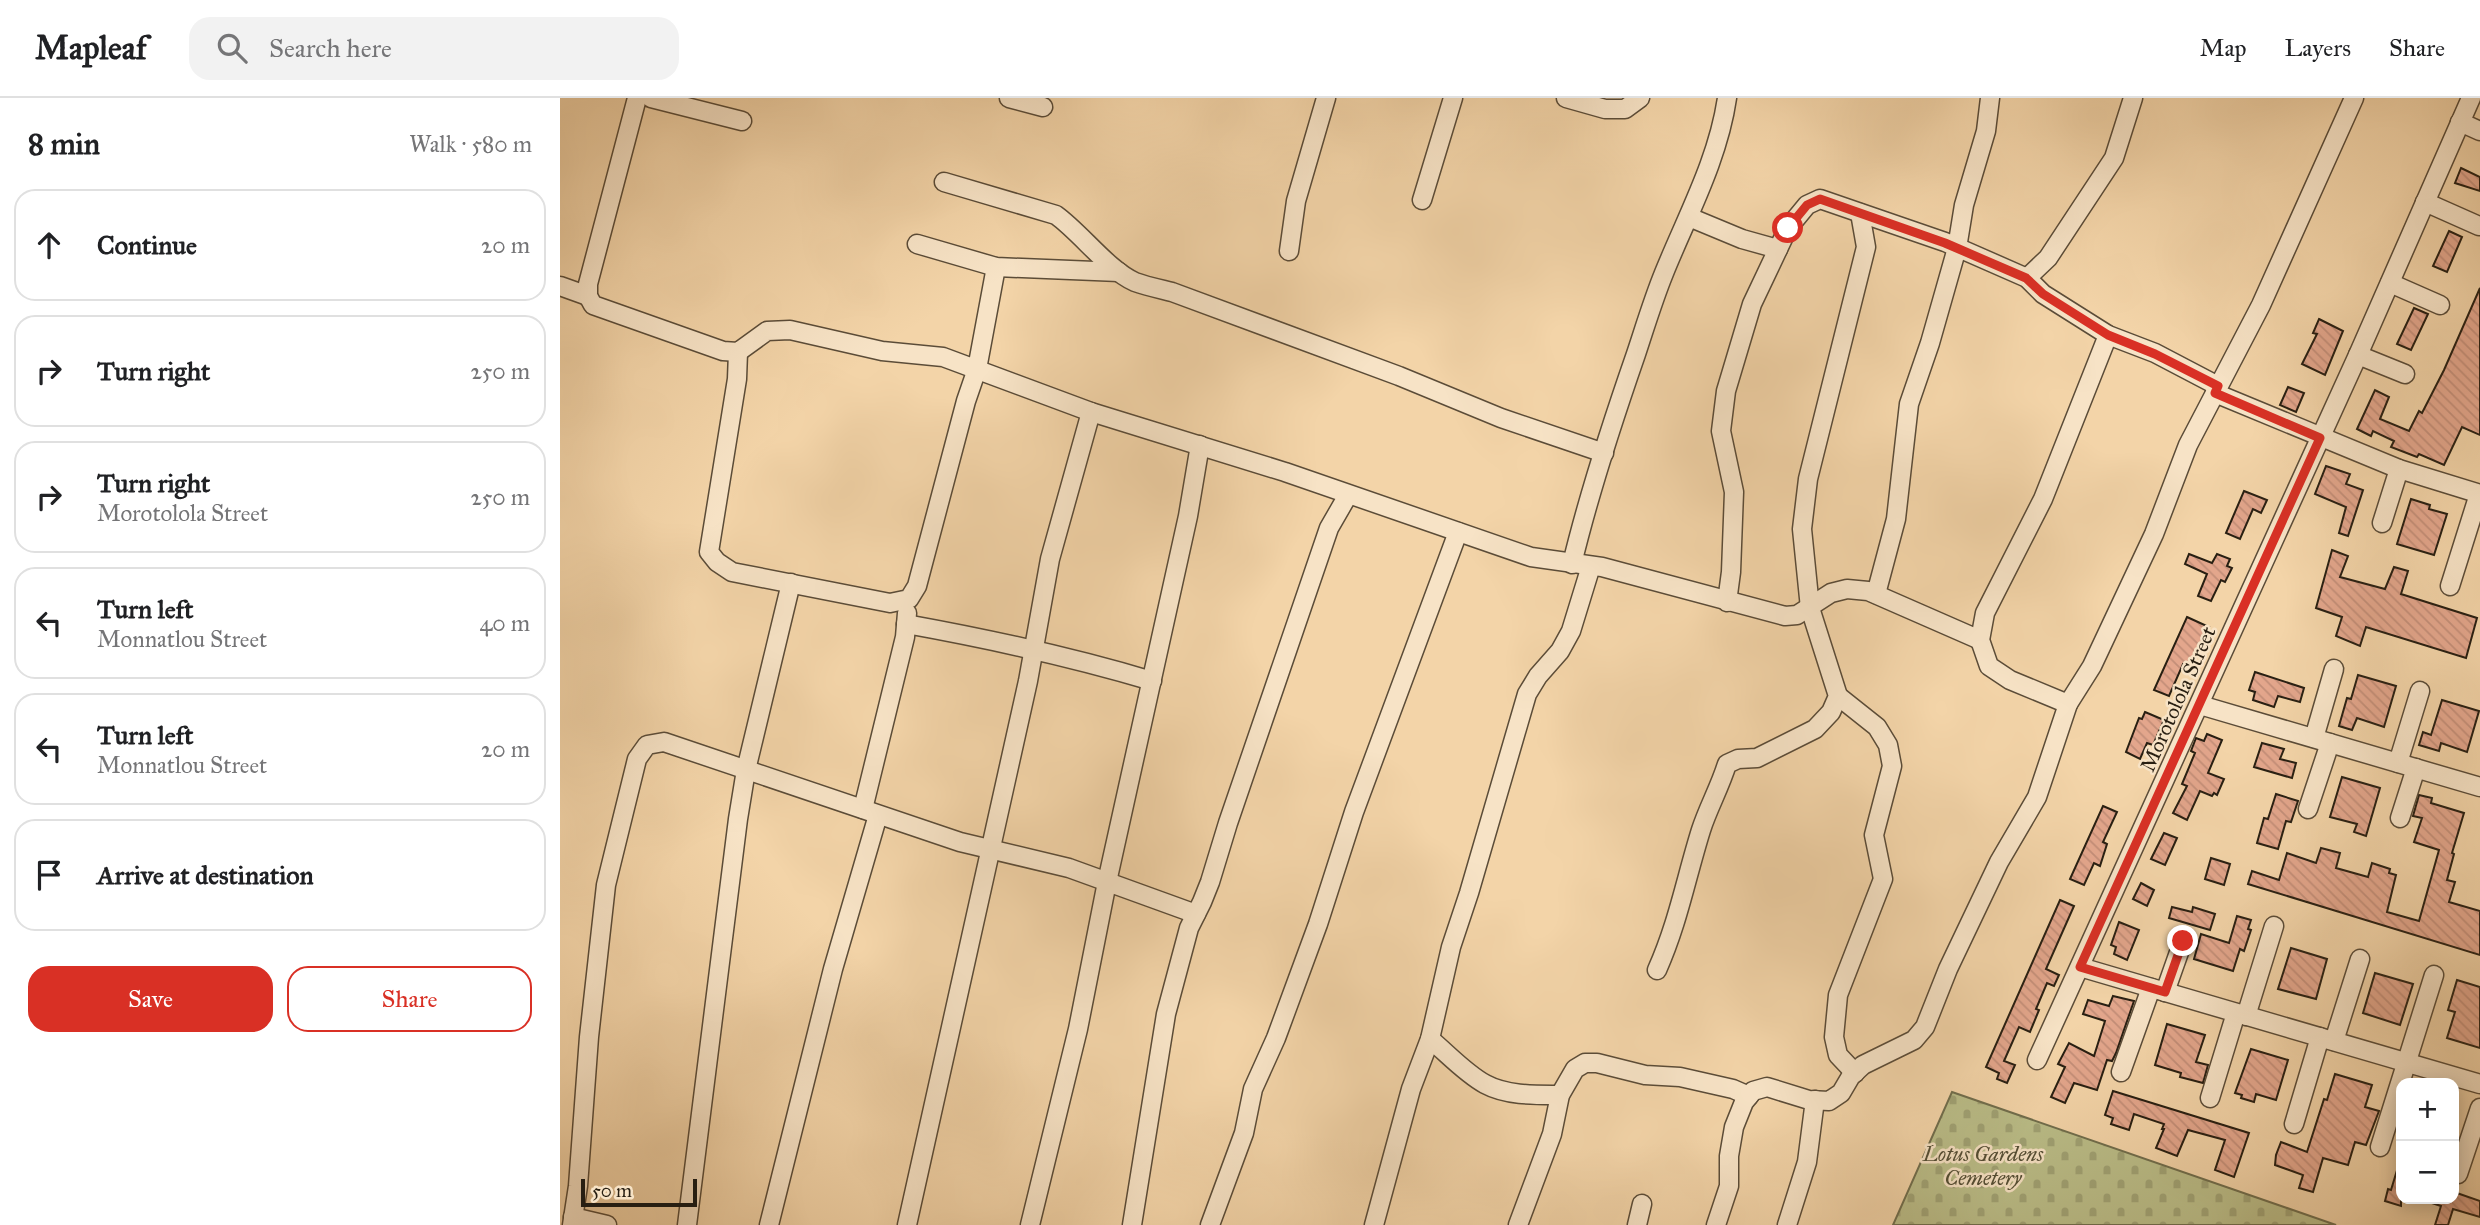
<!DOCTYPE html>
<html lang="en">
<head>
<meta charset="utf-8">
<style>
  body { margin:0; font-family:"IM FELL Great Primer",serif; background:#f2f2f2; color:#202124 }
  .controls { position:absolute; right:21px; bottom:21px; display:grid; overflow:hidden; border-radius:14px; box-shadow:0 4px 18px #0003 }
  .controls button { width:63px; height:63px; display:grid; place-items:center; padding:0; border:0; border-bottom:2px solid #e0e0e0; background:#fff; color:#202124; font:35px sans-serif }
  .scale { position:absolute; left:21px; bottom:18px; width:116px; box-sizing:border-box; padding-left:7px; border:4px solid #281f12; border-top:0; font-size:19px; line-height:24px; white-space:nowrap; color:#281f12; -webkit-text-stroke:5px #f7e3c6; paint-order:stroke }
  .stop { position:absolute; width:21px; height:21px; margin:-16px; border:5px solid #d93025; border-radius:50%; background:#fff }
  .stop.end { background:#d93025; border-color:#fff; box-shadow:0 2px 7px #0008 }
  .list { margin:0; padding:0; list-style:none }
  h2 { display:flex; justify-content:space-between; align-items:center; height:91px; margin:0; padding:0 28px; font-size:30px }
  h2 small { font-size:23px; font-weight:400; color:#757577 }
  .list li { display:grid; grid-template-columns:46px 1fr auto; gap:21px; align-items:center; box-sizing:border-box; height:112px; margin:0 14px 14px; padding:0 14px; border:2px solid #e0e0e0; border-radius:21px }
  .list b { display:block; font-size:26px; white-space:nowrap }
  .list p { margin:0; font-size:23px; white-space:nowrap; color:#757577 }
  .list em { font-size:23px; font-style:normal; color:#757577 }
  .actions { display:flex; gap:14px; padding:21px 28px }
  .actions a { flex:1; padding:16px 0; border:2px solid #d93025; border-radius:21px; text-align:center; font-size:24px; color:#d93025 }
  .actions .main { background:#d93025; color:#fff }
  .icon { flex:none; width:38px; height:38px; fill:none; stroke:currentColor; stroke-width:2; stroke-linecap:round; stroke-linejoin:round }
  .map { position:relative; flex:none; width:1920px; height:1127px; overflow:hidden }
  header { display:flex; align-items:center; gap:42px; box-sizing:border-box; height:98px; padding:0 35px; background:#fff; border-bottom:2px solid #e0e0e0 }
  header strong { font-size:33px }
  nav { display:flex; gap:38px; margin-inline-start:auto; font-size:24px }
  .search { width:490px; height:63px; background:#f2f2f2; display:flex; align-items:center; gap:18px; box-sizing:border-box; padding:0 24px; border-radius:21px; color:#757577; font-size:26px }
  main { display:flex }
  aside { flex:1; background:#fff }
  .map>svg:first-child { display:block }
  .cemetery { fill:url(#cemetery-stones); stroke:#716e4d; stroke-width:2 }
  .building { fill:url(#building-back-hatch); stroke:#281f12; stroke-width:2 }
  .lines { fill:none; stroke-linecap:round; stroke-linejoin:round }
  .minor-casing { stroke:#5b4c38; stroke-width:21 }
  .minor { stroke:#f7e3c6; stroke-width:18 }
  .route { stroke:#d93025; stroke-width:9 }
  .labels { text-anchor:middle; stroke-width:5; stroke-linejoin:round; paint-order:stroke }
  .street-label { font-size:21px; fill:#281f12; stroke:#f7e3c6 }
  .park-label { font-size:21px; font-style:italic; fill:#544e35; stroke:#f7e3c6 }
</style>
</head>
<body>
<header>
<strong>Mapleaf</strong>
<div class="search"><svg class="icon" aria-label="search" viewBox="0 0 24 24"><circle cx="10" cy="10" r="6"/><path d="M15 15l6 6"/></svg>Search here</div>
<nav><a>Map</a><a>Layers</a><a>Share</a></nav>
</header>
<main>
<aside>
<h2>8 min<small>Walk · 580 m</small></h2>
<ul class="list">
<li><svg class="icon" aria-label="ahead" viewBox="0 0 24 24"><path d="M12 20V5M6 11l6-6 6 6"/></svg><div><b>Continue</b></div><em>20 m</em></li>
<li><svg class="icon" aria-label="right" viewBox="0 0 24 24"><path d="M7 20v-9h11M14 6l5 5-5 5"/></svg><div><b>Turn right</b></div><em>250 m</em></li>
<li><svg class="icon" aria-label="right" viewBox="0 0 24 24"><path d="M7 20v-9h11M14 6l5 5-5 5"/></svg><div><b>Turn right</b><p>Morotolola Street</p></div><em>250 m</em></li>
<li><svg class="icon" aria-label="left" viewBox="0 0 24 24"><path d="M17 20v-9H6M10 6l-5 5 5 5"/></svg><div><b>Turn left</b><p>Monnatlou Street</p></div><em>40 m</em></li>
<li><svg class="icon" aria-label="left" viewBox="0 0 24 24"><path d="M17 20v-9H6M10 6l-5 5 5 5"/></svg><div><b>Turn left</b><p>Monnatlou Street</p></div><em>20 m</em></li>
<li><svg class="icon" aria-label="arrive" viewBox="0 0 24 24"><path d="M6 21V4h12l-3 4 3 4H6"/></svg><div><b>Arrive at destination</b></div></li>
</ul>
<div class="actions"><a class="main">Save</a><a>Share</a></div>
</aside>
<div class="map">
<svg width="1920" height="1127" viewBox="0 0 1920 1127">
  <defs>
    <pattern id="cemetery-stones" width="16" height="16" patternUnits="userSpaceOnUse" patternTransform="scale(1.75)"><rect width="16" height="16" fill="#babd88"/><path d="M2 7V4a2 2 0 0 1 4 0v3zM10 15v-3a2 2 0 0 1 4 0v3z" fill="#a0a274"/></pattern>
    <pattern id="building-back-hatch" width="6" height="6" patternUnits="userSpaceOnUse" patternTransform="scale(1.75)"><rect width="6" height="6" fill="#e3a68c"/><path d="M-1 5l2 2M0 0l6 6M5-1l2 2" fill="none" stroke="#c38e78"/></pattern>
  </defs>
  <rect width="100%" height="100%" fill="#f3d4a8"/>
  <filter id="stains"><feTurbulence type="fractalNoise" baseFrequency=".00286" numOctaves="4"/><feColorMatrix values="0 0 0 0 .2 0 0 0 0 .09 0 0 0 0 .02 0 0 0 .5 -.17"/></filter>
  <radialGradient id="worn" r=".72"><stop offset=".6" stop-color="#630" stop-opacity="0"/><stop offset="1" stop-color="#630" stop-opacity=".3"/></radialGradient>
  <polygon class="cemetery" points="1392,994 1776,1127 1333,1127"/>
  <g class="building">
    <polygon points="1901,70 1920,79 1920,93 1895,85"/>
    <polygon points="1889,133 1902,139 1887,174 1873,168"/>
    <polygon points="1920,190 1920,337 1902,329 1884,367 1859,356 1857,359 1831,349 1834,343 1813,333 1811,338 1797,331 1815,292 1829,299 1820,321 1849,333 1859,313 1862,315 1884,272"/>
    <polygon points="1854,210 1868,216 1851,252 1837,246"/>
    <polygon points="1759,221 1783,233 1765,277 1742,266 1757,236 1753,235"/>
    <polygon points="1728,289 1744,295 1736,314 1720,307"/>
    <polygon points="1766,368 1790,376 1786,386 1803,392 1788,438 1779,435 1786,409 1755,396"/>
    <polygon points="1684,393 1707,402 1701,415 1693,411 1680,441 1666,435"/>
    <polygon points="1851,401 1870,407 1869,411 1887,416 1874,457 1837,446"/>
    <polygon points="1772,452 1788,458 1780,479 1825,491 1834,469 1848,473 1841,496 1917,520 1906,560 1806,529 1800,548 1776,538 1782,519 1756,510"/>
    <polygon points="1629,456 1652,465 1657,456 1670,461 1667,468 1672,470 1665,484 1661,482 1651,503 1638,498 1647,476 1625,466"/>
    <polygon points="1627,519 1649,529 1631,570 1623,566 1609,598 1594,592"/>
    <polygon points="1695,574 1744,590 1740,604 1718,598 1714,609 1693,602 1695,594 1689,592"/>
    <polygon points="1798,577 1836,588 1824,629 1797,620 1792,632 1779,628 1787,600 1791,601"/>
    <polygon points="1882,602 1919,613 1907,654 1881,645 1879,653 1859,647 1863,634 1871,637"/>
    <polygon points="1585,614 1604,622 1593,647 1587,645 1580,661 1566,654 1579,620 1582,621"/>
    <polygon points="1647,636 1662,642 1648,675 1664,681 1657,697 1654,695 1652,698 1640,693 1627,722 1613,715 1627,688 1622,686 1635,655 1631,653 1636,640 1644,643"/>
    <polygon points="1702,645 1724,651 1720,661 1736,665 1732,680 1694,669"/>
    <polygon points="1782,679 1820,690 1806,738 1794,734 1797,726 1770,719"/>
    <polygon points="1716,696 1738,703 1731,724 1726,723 1718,751 1697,745 1704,720 1708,721"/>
    <polygon points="1859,697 1872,700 1871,705 1904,715 1892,755 1894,756 1887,782 1895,784 1889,804 1920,813 1920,857 1688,786 1692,773 1719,782 1727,755 1756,765 1761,750 1780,755 1776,770 1808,779 1812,765 1830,771 1829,775 1836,777 1827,814 1859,823 1879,752 1854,744 1862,720 1853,718"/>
    <polygon points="1543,708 1557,714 1543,744 1547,746 1540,768 1534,765 1524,787 1510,781"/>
    <polygon points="1604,735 1617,740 1605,767 1591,761"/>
    <polygon points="1651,760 1670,766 1664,787 1645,781"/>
    <polygon points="1581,785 1594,792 1587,808 1573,801"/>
    <polygon points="1500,802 1514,808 1486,871 1499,877 1494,888 1487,885 1476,911 1479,912 1470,934 1459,929 1444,963 1455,967 1447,985 1437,981 1439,975 1426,969"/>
    <polygon points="1612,809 1632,814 1633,809 1655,816 1650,832 1609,820"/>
    <polygon points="1677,818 1691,822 1688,831 1691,832 1684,853 1680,851 1673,873 1634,861 1641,836 1669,845"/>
    <polygon points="1559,824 1579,832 1567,862 1554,856 1556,849 1551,847"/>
    <polygon points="1731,850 1767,861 1756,901 1718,891"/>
    <polygon points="1815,875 1853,886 1840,927 1803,915"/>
    <polygon points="1897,882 1920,889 1920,950 1887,940 1895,914 1888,912"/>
    <polygon points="1553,898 1574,903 1556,955 1552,963 1547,962 1537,992 1514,985 1505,1005 1491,999 1505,969 1498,966 1509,945 1534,958 1545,923 1523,916 1528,902 1549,908"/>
    <polygon points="1607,926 1645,937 1636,964 1648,967 1643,985 1620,979 1621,975 1595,967"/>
    <polygon points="1691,951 1728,962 1716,1002 1696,996 1694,1004 1681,1000 1682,997 1675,995"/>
    <polygon points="1775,976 1812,987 1805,1009 1819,1013 1806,1047 1795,1044 1788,1067 1763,1060 1753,1094 1739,1090 1743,1077 1715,1067 1716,1057 1721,1044 1747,1054 1764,1001 1767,1002"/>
    <polygon points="1553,993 1689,1035 1674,1079 1655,1072 1665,1042 1628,1032 1617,1058 1596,1050 1604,1031 1602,1031 1604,1026 1574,1016 1569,1032 1551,1026 1553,1020 1545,1017"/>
    <polygon points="1838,1069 1841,1069 1841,1108 1825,1103 1828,1091 1831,1092"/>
    <polygon points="1894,1094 1920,1103 1920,1119 1893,1111 1888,1127 1875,1127 1881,1108 1869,1104 1870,1101 1894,1101"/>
  </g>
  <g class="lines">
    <defs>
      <g id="minor">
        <polyline points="77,0 28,186 28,198 33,207 163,253 178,254 207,233 230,232 322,253 383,259 531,314 725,374 971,459 1042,469 1225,518 1237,517 1271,495 1287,491 1308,493 1420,542"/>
        <polyline points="91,0 182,23"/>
        <polyline points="449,0 483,9"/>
        <polyline points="1006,0 1045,11 1065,11 1080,0"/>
        <polyline points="1900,24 1920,33"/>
        <path d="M384,84L496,117C521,135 548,172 575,184C586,188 600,191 612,194L839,278L941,320L1044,355"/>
        <polyline points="862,102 893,0"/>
        <polyline points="1865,104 1919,128"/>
        <polyline points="1129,119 1182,141 1218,151"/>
        <polyline points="357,146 436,169 559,174"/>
        <polyline points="729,153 736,103 766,0"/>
        <polyline points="1467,180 1488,160 1554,60 1573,0"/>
        <polyline points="1830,185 1880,207"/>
        <polyline points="0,188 28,198"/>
        <polyline points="1548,237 1483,401 1425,515 1420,542 1429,568 1450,582 1508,606 1532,568 1594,436 1628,347 1701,207 1794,0"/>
        <polyline points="178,254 177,281 149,454 157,464 172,474 330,505 349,501 357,488 406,303 417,271 436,169"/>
        <polyline points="1798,257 1845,276"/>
        <polyline points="1655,295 1839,371 1920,396"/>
        <polyline points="1822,425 1839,371"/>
        <path d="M1012,466C1029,395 1052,325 1076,256C1085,229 1093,202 1104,175C1127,118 1158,62 1167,0"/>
        <polyline points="1890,488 1919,396"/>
        <polyline points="1316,496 1336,421 1349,306 1370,245 1397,150 1404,107 1426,33 1430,0"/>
        <polyline points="1167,504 1171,474 1174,394 1161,333 1166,293 1192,206 1228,130 1247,107 1260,101 1385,144 1467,180 1483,196 1548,237 1595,255 1658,288"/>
        <path d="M346,526C429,541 512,559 592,583"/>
        <polyline points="1278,598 1317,629 1328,647 1332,668 1314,737 1323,781 1278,897 1274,939 1278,957 1295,975"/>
        <polyline points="1640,607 1920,689"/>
        <polyline points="1754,640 1774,571"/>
        <polyline points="1838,665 1860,593"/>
        <polyline points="303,711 345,539 347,515"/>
        <polyline points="1748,711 1770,645"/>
        <polyline points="1840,720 1856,670"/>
        <polyline points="1520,869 1920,986"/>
        <path d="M1097,872C1118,825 1126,780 1141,732C1148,710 1160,689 1167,666L1178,661L1197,660L1255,631L1271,614L1278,598L1250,510L1242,431L1248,381L1306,149L1300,115"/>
        <polyline points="1605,894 1623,843"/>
        <polyline points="1686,918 1714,828"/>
        <path d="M870,941C888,956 905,975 925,986C947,998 977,997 1000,997"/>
        <polyline points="1774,943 1800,861"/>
        <polyline points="1477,962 1798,257 1911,0"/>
        <polyline points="1561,974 1591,890"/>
        <polyline points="1650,1000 1676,915"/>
        <polyline points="1734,1026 1760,939"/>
        <polyline points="1820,1049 1874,877"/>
        <polyline points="1898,1076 1920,1010"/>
        <polyline points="13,1119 47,1127"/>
        <polyline points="12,1127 18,1088 29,939 46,787 77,661 87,647 104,644 400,744 509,770 636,816"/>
        <polyline points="127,1127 178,721 186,672 231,485"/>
        <polyline points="209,1127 273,871 318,717"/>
        <polyline points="347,1127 468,583 490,461 531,314"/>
        <polyline points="470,1127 518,931 547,784 628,418 640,347"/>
        <polyline points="572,1127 606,916 629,830 642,804 650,784 668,725 769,430 788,397"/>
        <polyline points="650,1127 684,1035 693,991 716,940 758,826 794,714 898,434"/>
        <polyline points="814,1127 851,991 870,941 891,849 909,795 967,596 978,578 1000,553 1011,533 1031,468"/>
        <polyline points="958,1127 992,1036 1000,997 1015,971 1025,965 1037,965 1085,977 1120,979 1173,991 1189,998"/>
        <polyline points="1077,1127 1082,1106"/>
        <polyline points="1156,1127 1169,1088 1169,1058 1174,1029 1184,1004 1193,993 1207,989 1249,1002 1269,1003 1281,995 1291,978 1303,967 1354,942 1365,929 1388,871 1439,764 1477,699 1508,606"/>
        <polyline points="1227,1127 1247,1064 1255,1002"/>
      </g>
    </defs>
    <use href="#minor" class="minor-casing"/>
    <use href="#minor" class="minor"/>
  </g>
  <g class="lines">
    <polyline class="route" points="1228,130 1247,107 1260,101 1385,145 1466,180 1483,196 1548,237 1595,256 1658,288 1655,295 1760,340 1520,869 1605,894 1623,843"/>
  </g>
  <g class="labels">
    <g class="street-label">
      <text transform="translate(1618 601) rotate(-66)" y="7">Morotolola Street</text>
    </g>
    <g class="park-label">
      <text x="1423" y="1063">Lotus Gardens<tspan x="1423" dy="24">Cemetery</tspan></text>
    </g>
  </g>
  <rect width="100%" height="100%" filter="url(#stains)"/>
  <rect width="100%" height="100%" fill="url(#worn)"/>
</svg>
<div class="controls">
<button>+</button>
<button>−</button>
</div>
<div class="scale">50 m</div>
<div class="stop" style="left:1228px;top:130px"></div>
<div class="stop end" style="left:1623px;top:843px"></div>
</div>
</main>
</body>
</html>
